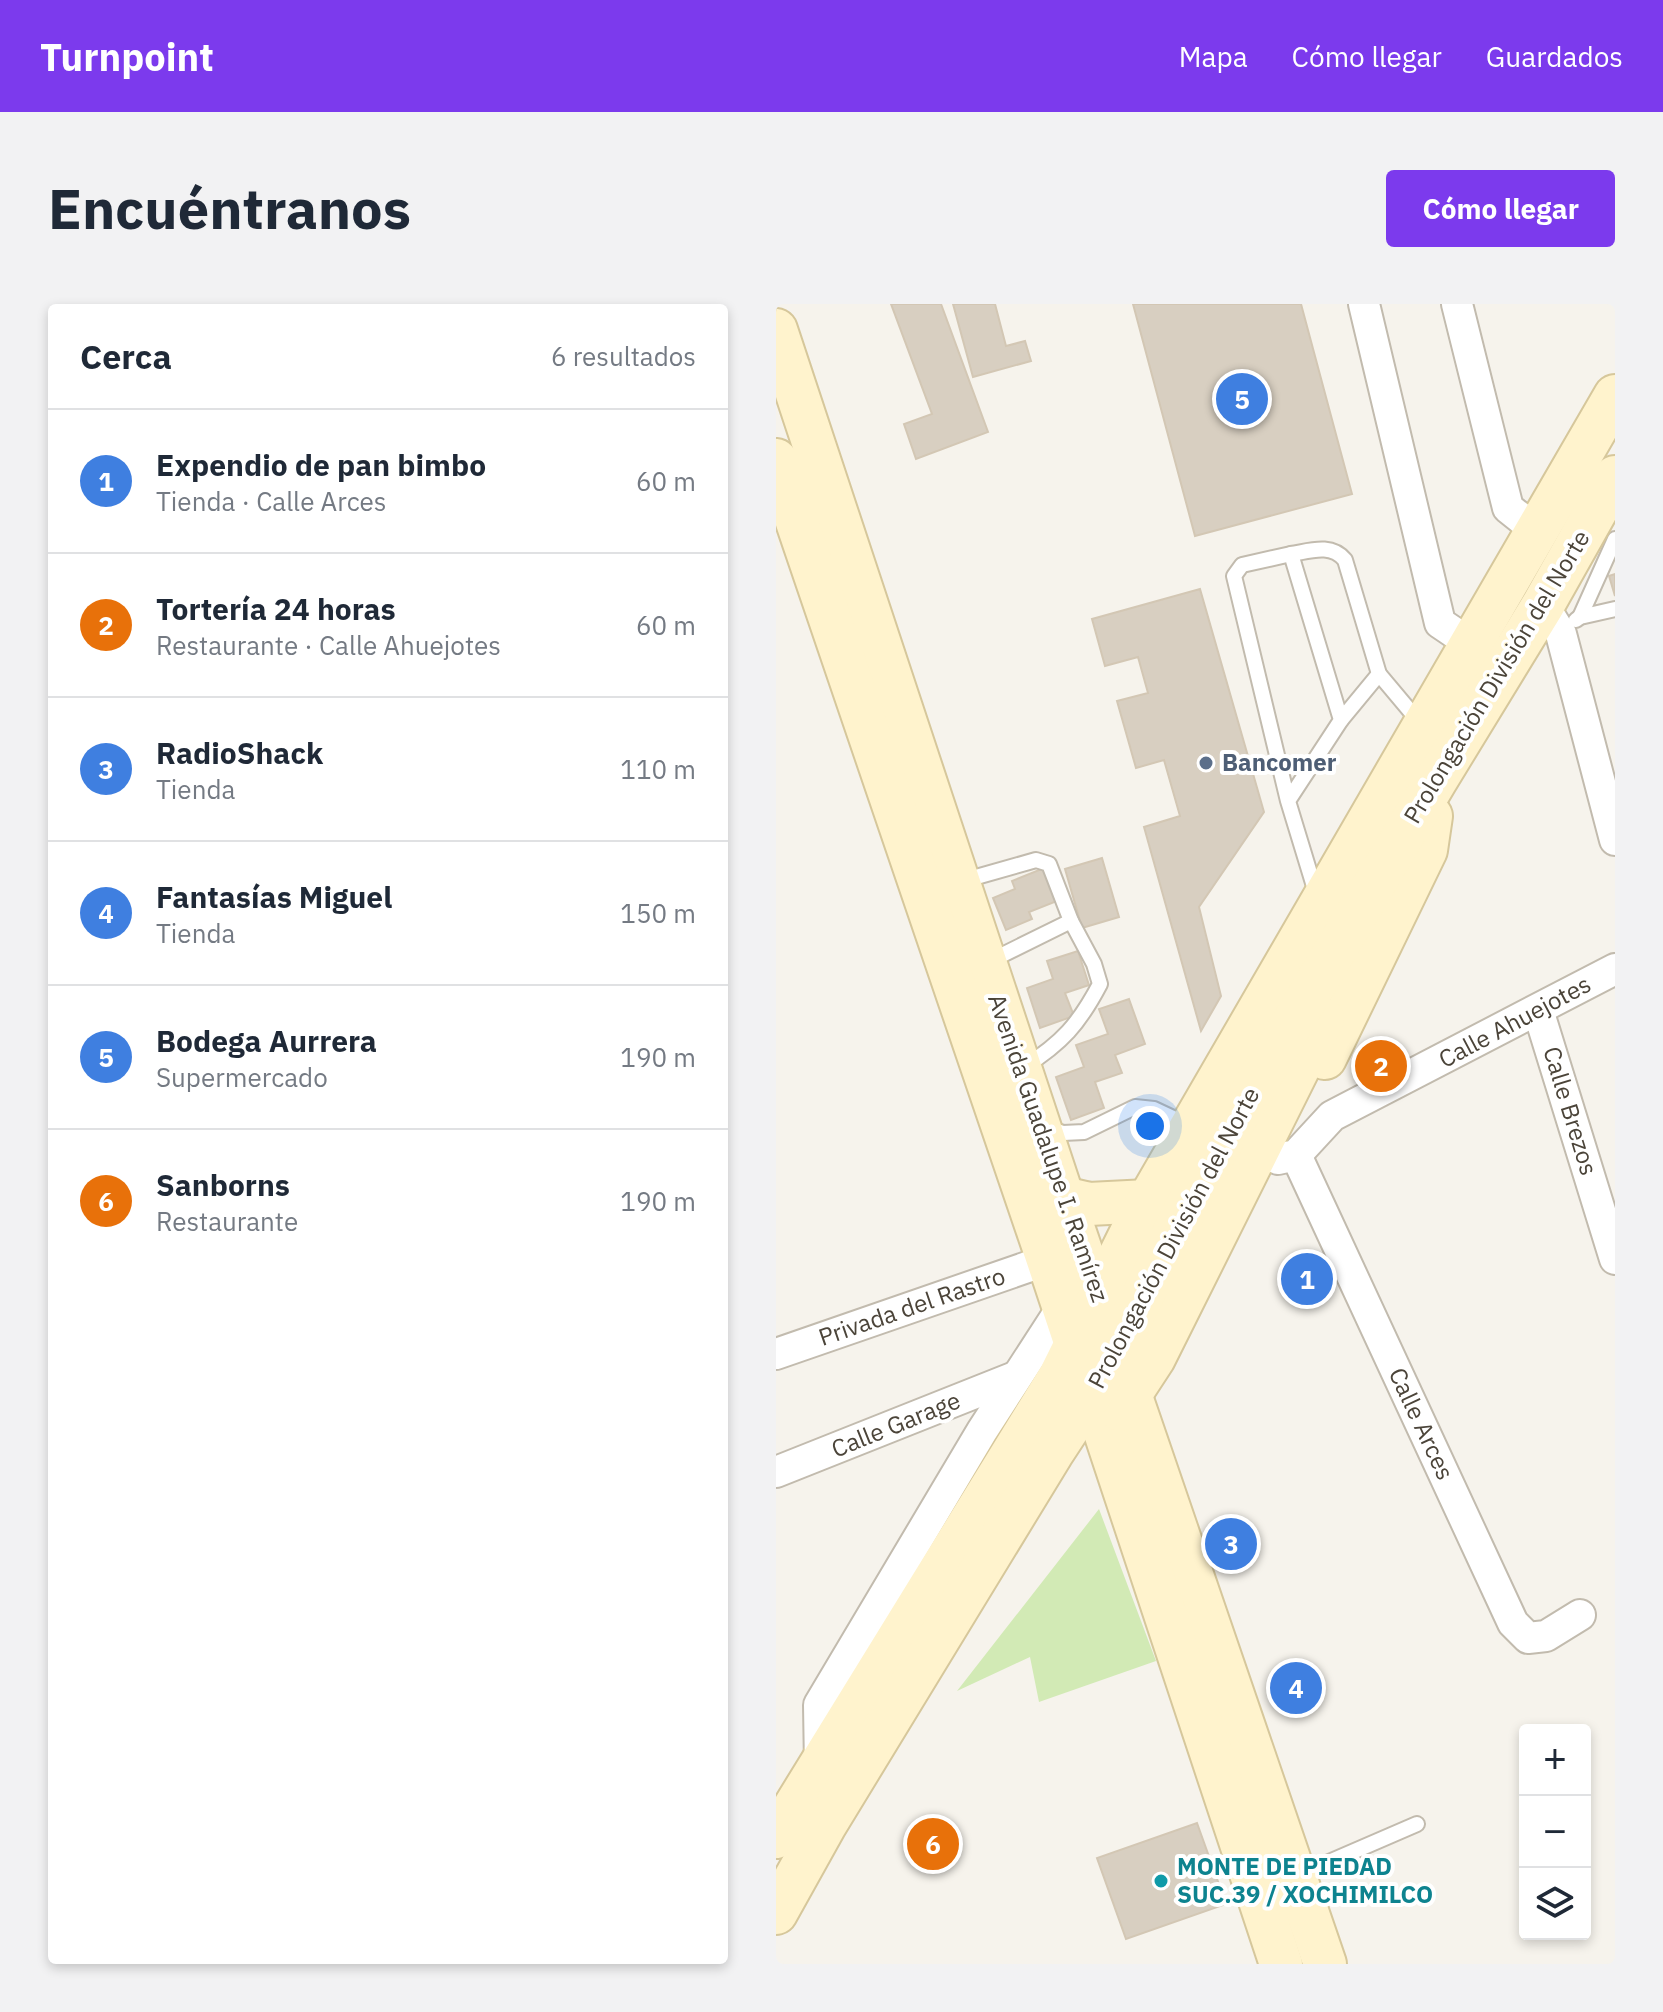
<!DOCTYPE html>
<html lang="es">
<head>
<meta charset="utf-8">
<style>
  body { margin:0; font-family:"IBM Plex Sans",sans-serif; background:#f2f2f3; color:#1f2937 }
  .controls { position:absolute; right:24px; bottom:24px; display:grid; overflow:hidden; border-radius:8px; box-shadow:0 4px 12px #0003 }
  .controls button { width:72px; height:72px; display:grid; place-items:center; padding:0; border:0; border-bottom:2px solid #e0e1e3; background:#fff; color:#1f2937; font:40px sans-serif }
  .you { position:absolute; left:374px; top:822px; width:28px; height:28px; margin:-20px; border:6px solid #fff; border-radius:50%; background:#1a73e8; box-shadow:0 0 0 12px #1a73e833 }
  .badge { display:grid; place-items:center; width:52px; height:52px; border-radius:50%; background:#7c3aed; color:#fff; font-size:26px; font-weight:700 }
  .pin { position:absolute; translate:-50% -50%; border:4px solid #fff; box-shadow:0 2px 8px #0006 }
  .list { margin:0; padding:0; list-style:none }
  h2 { display:flex; justify-content:space-between; align-items:center; height:104px; margin:0; padding:0 32px; font-size:34px }
  h2 small { font-size:26px; font-weight:400; color:#747a83 }
  .list li { display:grid; grid-template-columns:52px 1fr auto; gap:24px; align-items:center; box-sizing:border-box; height:144px; padding:0 32px; border-top:2px solid #e0e1e3 }
  .list b { display:block; font-size:30px; white-space:nowrap }
  .list p { margin:0; font-size:26px; white-space:nowrap; color:#747a83 }
  .list em { font-size:26px; font-style:normal; color:#747a83 }
  .icon { flex:none; width:44px; height:44px; fill:none; stroke:currentColor; stroke-width:2; stroke-linecap:round; stroke-linejoin:round }
  .map { position:relative; flex:none; width:839px; height:1660px; overflow:hidden; border-radius:8px }
  header { display:flex; align-items:center; gap:48px; box-sizing:border-box; height:112px; padding:0 40px; background:#7c3aed; color:#fff }
  header strong { font-size:38px }
  nav { display:flex; gap:44px; margin-inline-start:auto; font-size:28px }
  .intro { display:flex; align-items:center; justify-content:space-between; box-sizing:border-box; height:192px; padding:0 48px }
  h1 { margin:0; font-size:56px }
  .button { padding:20px 36px; border-radius:8px; background:#7c3aed; color:#fff; font-size:28px; font-weight:700 }
  main { display:flex; gap:48px; padding:0 48px }
  aside { flex:1; background:#fff; border-radius:8px; box-shadow:0 4px 12px #0003 }
  .map>svg:first-child { display:block }
  .green { fill:#d2eab5 }
  .building { fill:#d8cfc1; stroke:#d3c7b4; stroke-width:2 }
  .lines { fill:none; stroke-linecap:round; stroke-linejoin:round }
  .service-casing { stroke:#c2bbae; stroke-width:18 }
  .minor-casing { stroke:#c2bbae; stroke-width:34 }
  .secondary-casing { stroke:#d6c79b; stroke-width:46 }
  .service { stroke:#fff; stroke-width:14 }
  .minor { stroke:#fff; stroke-width:30 }
  .secondary { stroke:#fff3cd; stroke-width:42 }
  .service-dot { fill:#5c6f8a; stroke:#fff; stroke-width:3 }
  .culture-dot { fill:#0f9aa8; stroke:#fff; stroke-width:3 }
  .labels { text-anchor:middle; stroke-width:8; stroke-linejoin:round; paint-order:stroke }
  .street-label { font-size:24px; fill:#4b4439; stroke:#fff }
  .service-label { font-size:24px; font-weight:bold; fill:#4e5e75; stroke:#fff; text-anchor:start }
  .culture-label { font-size:24px; font-weight:bold; fill:#0d838f; stroke:#fff; text-anchor:start }
</style>
</head>
<body>
<header>
<strong>Turnpoint</strong>
<nav><a>Mapa</a><a>Cómo llegar</a><a>Guardados</a></nav>
</header>
<div class="intro"><h1>Encuéntranos</h1><a class="button">Cómo llegar</a></div>
<main>
<aside>
<h2>Cerca<small>6 resultados</small></h2>
<ul class="list">
<li><span class="badge" style="background:#3f7fe0">1</span><div><b>Expendio de pan bimbo</b><p>Tienda · Calle Arces</p></div><em>60 m</em></li>
<li><span class="badge" style="background:#e8710a">2</span><div><b>Tortería 24 horas</b><p>Restaurante · Calle Ahuejotes</p></div><em>60 m</em></li>
<li><span class="badge" style="background:#3f7fe0">3</span><div><b>RadioShack</b><p>Tienda</p></div><em>110 m</em></li>
<li><span class="badge" style="background:#3f7fe0">4</span><div><b>Fantasías Miguel</b><p>Tienda</p></div><em>150 m</em></li>
<li><span class="badge" style="background:#3f7fe0">5</span><div><b>Bodega Aurrera</b><p>Supermercado</p></div><em>190 m</em></li>
<li><span class="badge" style="background:#e8710a">6</span><div><b>Sanborns</b><p>Restaurante</p></div><em>190 m</em></li>
</ul>
</aside>
<div class="map">
<svg width="839" height="1660" viewBox="0 0 839 1660">
  <rect width="100%" height="100%" fill="#f6f3ec"/>
  <polygon class="green" points="323,1205 380,1357 263,1398 254,1353 181,1387"/>
  <g class="building">
    <polygon points="115,0 165,0 212,128 140,155 128,120 156,110"/>
    <polygon points="177,0 219,0 230,42 249,37 255,57 197,73"/>
    <polygon points="357,0 525,0 576,190 419,232"/>
    <polygon points="839,270 839,292 833,272"/>
    <polygon points="424,285 488,508 423,603 445,692 425,727 368,523 404,512 388,456 360,464 341,397 372,389 362,353 329,362 316,315"/>
    <polygon points="326,554 343,613 306,624 289,565"/>
    <polygon points="268,564 281,597 253,608 256,615 230,626 217,594 239,585 236,577"/>
    <polygon points="302,647 313,681 289,689 298,712 264,724 251,684 277,675 271,657"/>
    <polygon points="353,695 369,740 339,751 346,769 319,778 328,804 295,816 280,773 308,763 300,741 332,730 323,705"/>
    <polygon points="421,1519 450,1600 350,1635 321,1554"/>
  </g>
  <g class="lines">
    <defs>
      <g id="service">
        <path d="M515,250C534,247 555,239 569,256L603,370L645,420"/>
        <polyline points="804,313 839,235"/>
        <polyline points="800,316 804,313 839,305"/>
        <polyline points="565,416 603,370"/>
        <polyline points="512,497 565,416 515,250 466,261 458,272 512,497 540,589"/>
        <path d="M186,577L260,556L273,560L295,617L318,660L324,680C303,720 286,739 248,763"/>
        <polyline points="214,657 295,617"/>
        <polyline points="270,823 287,829 308,828 359,803 378,805 412,821"/>
        <polyline points="523,1571 641,1520"/>
      </g>
      <g id="minor">
        <polyline points="588,0 664,319 695,340"/>
        <polyline points="681,0 732,204 761,227"/>
        <polyline points="767,301 785,330 839,536"/>
        <polyline points="762,706 839,955"/>
        <polyline points="520,851 737,1319 752,1334 770,1332 804,1311"/>
        <polyline points="502,855 520,851 556,812 839,665"/>
        <polyline points="0,1050 289,950"/>
        <polyline points="0,1168 239,1073"/>
        <polyline points="44,1463 43,1401 206,1127 287,1002"/>
      </g>
      <g id="secondary">
        <polyline points="0,26 287,894 549,1660"/>
        <polyline points="0,156 272,956 505,1660"/>
        <polyline points="549,754 650,546 655,512"/>
        <polyline points="287,894 313,900 372,897"/>
        <polyline points="344,1106 378,1054 547,715"/>
        <polyline points="0,1533 284,1072 363,913 839,92"/>
        <polyline points="0,1609 49,1521 276,1149 316,1088 340,1045 427,870 660,476 767,301 839,173"/>
      </g>
    </defs>
    <use href="#service" class="service-casing"/>
    <use href="#minor" class="minor-casing"/>
    <use href="#secondary" class="secondary-casing"/>
    <use href="#service" class="service"/>
    <use href="#minor" class="minor"/>
    <use href="#secondary" class="secondary"/>
  </g>
  <circle class="service-dot" cx="430" cy="459" r="8"/>
  <circle class="culture-dot" cx="385" cy="1577" r="8"/>
  <g class="labels">
    <g class="street-label">
      <text transform="translate(721 373) rotate(-59)" y="8">Prolongación División del Norte</text>
      <text transform="translate(739 718) rotate(-28)" y="8">Calle Ahuejotes</text>
      <text transform="translate(794 807) rotate(73)" y="8">Calle Brezos</text>
      <text transform="translate(272 844) rotate(71)" y="8">Avenida Guadalupe I. Ramírez</text>
      <text transform="translate(398 934) rotate(-62)" y="8">Prolongación División del Norte</text>
      <text transform="translate(136 1003) rotate(-19)" y="8">Privada del Rastro</text>
      <text transform="translate(645 1120) rotate(65)" y="8">Calle Arces</text>
      <text transform="translate(120 1121) rotate(-22)" y="8">Calle Garage</text>
    </g>
    <g class="service-label">
      <text x="446" y="467">Bancomer</text>
    </g>
    <g class="culture-label">
      <text x="401" y="1571">MONTE DE PIEDAD<tspan x="401" dy="28">SUC.39 / XOCHIMILCO</tspan></text>
    </g>
  </g>
</svg>
<div class="controls">
<button>+</button>
<button>−</button>
<button><svg class="icon" aria-label="layers" viewBox="0 0 24 24"><path d="M12 4l9 5-9 5-9-5zM3 14l9 5 9-5"/></svg></button>
</div>
<div class="you"></div>
<div class="pin badge" style="left:531px;top:975px;background:#3f7fe0">1</div>
<div class="pin badge" style="left:605px;top:762px;background:#e8710a">2</div>
<div class="pin badge" style="left:455px;top:1240px;background:#3f7fe0">3</div>
<div class="pin badge" style="left:520px;top:1384px;background:#3f7fe0">4</div>
<div class="pin badge" style="left:466px;top:95px;background:#3f7fe0">5</div>
<div class="pin badge" style="left:157px;top:1540px;background:#e8710a">6</div>
</div>
</main>
</body>
</html>
